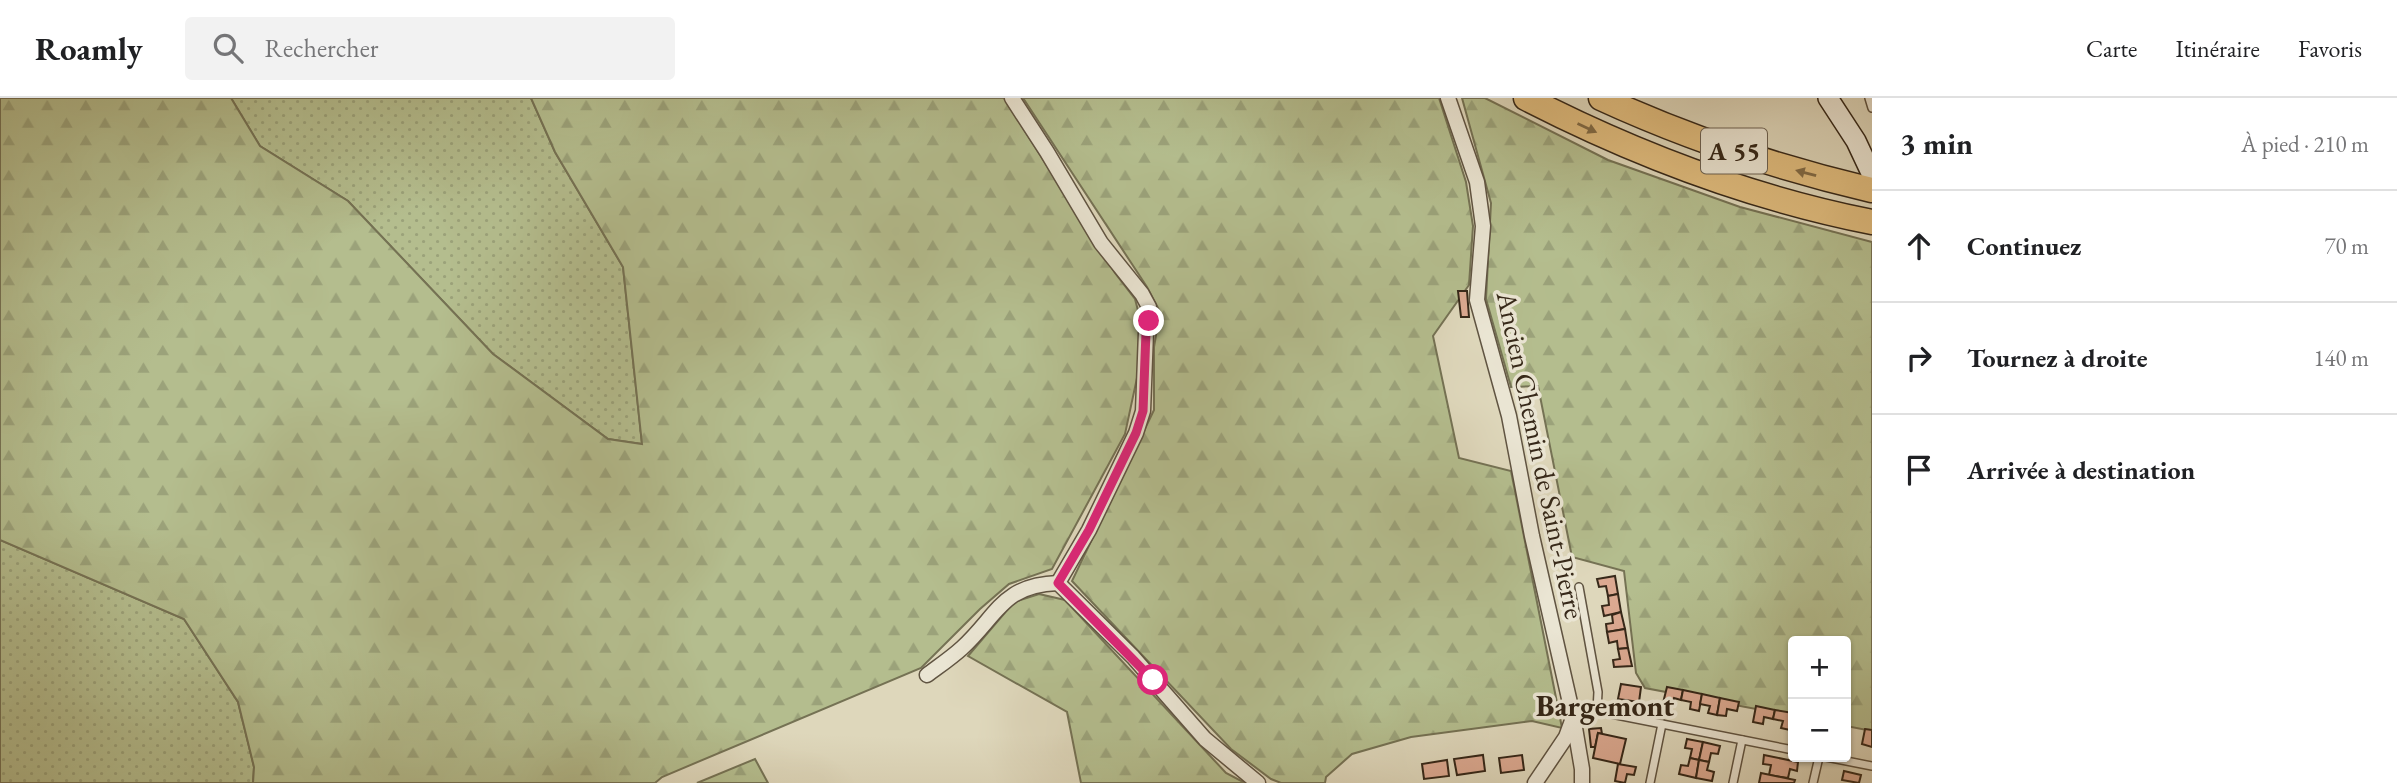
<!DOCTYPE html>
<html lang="fr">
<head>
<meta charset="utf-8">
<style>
  body { margin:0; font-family:"EB Garamond",serif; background:#f2f2f2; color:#202124 }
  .controls { position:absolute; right:21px; bottom:21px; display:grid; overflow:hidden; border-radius:7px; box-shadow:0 2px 5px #0004 }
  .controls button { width:63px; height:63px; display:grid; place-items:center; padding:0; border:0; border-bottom:2px solid #e0e0e0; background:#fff; color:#202124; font:35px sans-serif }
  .stop { position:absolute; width:21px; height:21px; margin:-16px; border:5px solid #db2777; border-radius:50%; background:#fff }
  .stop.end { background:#db2777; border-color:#fff; box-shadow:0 2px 7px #0008 }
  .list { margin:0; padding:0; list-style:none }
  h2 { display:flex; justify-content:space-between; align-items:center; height:91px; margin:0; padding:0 28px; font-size:30px }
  h2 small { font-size:23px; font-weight:400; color:#757577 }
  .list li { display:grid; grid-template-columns:46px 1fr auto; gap:21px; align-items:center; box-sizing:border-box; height:112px; padding:0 28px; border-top:2px solid #e0e0e0 }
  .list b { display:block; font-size:26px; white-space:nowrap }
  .list em { font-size:23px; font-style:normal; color:#757577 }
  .icon { flex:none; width:38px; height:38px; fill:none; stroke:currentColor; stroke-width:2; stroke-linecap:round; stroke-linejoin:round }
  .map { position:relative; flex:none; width:1872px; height:685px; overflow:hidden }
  header { display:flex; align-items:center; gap:42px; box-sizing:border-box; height:98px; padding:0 35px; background:#fff; border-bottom:2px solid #e0e0e0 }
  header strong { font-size:33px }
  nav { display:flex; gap:38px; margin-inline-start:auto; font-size:24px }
  .search { width:490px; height:63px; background:#f2f2f2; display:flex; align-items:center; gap:18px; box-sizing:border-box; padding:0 24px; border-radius:7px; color:#757577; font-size:26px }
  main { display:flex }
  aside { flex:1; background:#fff }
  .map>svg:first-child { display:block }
  .grass { fill:url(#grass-dots); stroke:#757254; stroke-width:2 }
  .forest { fill:url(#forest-firs); stroke:#757254; stroke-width:2 }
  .building { fill:#dba991; stroke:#362819; stroke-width:2 }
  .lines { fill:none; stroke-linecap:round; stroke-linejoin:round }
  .lane-casing { stroke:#605442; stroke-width:10 }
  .street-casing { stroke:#605442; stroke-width:17 }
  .secondary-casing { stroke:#362819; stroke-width:22 }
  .highway-casing { stroke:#362819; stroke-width:27 }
  .lane { stroke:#eae5d3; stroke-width:7 }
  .street { stroke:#eae5d3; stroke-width:14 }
  .secondary { stroke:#eae5d3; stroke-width:19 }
  .highway { stroke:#dfbc7e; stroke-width:24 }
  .oneway { fill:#826b46 }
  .route { stroke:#db2777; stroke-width:9 }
  .labels { text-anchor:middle; stroke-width:7; stroke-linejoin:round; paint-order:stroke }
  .shield { fill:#eae5d3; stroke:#6c6151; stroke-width:2 }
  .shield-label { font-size:26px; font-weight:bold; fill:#362819 }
  .street-label { font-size:28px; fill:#362819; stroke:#eae5d3 }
  .neighbourhood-label { font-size:30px; font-weight:bold; fill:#362819; stroke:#eae5d3 }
</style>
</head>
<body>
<header>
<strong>Roamly</strong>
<div class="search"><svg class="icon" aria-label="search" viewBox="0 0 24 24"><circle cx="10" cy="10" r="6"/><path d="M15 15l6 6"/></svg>Rechercher</div>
<nav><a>Carte</a><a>Itinéraire</a><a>Favoris</a></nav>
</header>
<main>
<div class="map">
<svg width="1872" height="685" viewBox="0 0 1872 685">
  <defs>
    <pattern id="grass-dots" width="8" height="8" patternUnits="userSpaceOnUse" patternTransform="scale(1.75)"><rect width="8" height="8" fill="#b4bd8e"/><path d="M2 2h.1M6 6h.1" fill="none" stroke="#9ba27a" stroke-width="1.8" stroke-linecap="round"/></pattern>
    <pattern id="forest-firs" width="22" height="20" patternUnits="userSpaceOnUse" patternTransform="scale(1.75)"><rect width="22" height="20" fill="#b4bd8e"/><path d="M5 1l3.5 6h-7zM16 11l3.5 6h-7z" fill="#9ba27a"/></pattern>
  </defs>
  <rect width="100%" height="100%" fill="#ded7bb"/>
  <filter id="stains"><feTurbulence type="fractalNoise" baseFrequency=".00286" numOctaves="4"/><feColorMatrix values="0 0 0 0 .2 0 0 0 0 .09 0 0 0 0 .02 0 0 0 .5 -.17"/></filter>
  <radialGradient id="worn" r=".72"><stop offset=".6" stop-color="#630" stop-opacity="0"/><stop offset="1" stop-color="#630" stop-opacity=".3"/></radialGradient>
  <g class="grass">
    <polygon points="231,0 531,0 555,54 623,169 642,346 608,341 493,256 348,103 260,48"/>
    <polygon points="0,442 184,521 238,604 254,669 253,685 0,685"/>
  </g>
  <g class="forest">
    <polygon points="0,0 231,0 260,48 348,103 493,256 608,341 642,346 623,169 555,54 531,0 1004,0 1115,175 1135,201 1141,224 1140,266 1125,336 1052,471 1009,486 980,511 921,570 662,679 655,685 253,685 254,669 238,604 184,521 0,442"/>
    <polygon points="1023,0 1439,0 1466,84 1473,128 1469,187 1433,238 1459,360 1511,373 1562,630 1532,623 1411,639 1352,656 1326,679 1325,685 1281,685 1271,681 1231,651 1072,483 1154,312 1154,249 1160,214 1147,189"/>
    <polygon points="1462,0 1485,0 1608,62 1740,109 1872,144 1872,633 1846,628 1846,543 1793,543 1793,618 1645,590 1636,575 1624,473 1572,459 1538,288 1511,289 1486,201 1491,105"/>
    <polygon points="1039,496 1065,502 1226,675 1245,685 1081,685 1067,614 968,558 1014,504"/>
    <polygon points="755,661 768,685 697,685"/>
  </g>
  <g class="building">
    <polygon points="1458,193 1467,193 1469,219 1461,219"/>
    <polygon points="1615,478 1618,496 1608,498 1606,488 1599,489 1597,481"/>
    <polygon points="1618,496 1621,514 1604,518 1602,508 1609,507 1608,498"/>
    <polygon points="1621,514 1625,531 1607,534 1606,526 1613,525 1612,517"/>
    <polygon points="1625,531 1628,550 1618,551 1617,543 1609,545 1607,534"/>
    <polygon points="1628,550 1632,568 1614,569 1613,562 1620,561 1618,551"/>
    <polygon points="1621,586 1641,589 1639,604 1618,601"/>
    <polygon points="1667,589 1683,592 1681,602 1674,600 1672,607 1663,605"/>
    <polygon points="1683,592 1702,596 1699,613 1690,611 1691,604 1681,602"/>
    <polygon points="1702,596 1720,600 1717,617 1708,615 1710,608 1700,606"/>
    <polygon points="1720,600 1739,604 1737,613 1727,611 1726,618 1717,617"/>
    <polygon points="1756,608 1775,612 1773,621 1764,619 1763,626 1753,624"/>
    <polygon points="1775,612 1793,615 1790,632 1781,630 1783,623 1773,621"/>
    <polygon points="1601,630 1602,636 1598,635 1595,649 1591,649 1589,631"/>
    <polygon points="1865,631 1872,632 1872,649 1862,646"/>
    <polygon points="1598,635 1626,641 1620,666 1593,660"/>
    <polygon points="1687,641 1703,644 1699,662 1690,660 1692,651 1685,650"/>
    <polygon points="1703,644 1720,648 1718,656 1711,655 1709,664 1699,662"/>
    <polygon points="1483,657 1485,673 1457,677 1454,661"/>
    <polygon points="1522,657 1524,672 1501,675 1499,660"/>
    <polygon points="1764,657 1798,664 1797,673 1790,671 1788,680 1769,677 1771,667 1763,666"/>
    <polygon points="1690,660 1699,662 1696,680 1679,676 1681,667 1688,668"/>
    <polygon points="1447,662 1449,678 1424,681 1422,666"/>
    <polygon points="1699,662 1709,664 1707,672 1714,674 1712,683 1696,680"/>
    <polygon points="1618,666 1636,669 1634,677 1627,676 1625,685 1615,683"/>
    <polygon points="1844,673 1861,677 1859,685 1842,682"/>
    <polygon points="1761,675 1795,682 1794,685 1759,685"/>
  </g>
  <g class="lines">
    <defs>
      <g id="lane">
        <polyline points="1869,0 1872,10"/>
        <polyline points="1579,489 1598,594 1597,613"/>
        <polyline points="1571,608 1793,652"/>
        <polyline points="1826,659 1872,668"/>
        <polyline points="1650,685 1662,626"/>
        <polyline points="1733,685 1742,642"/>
        <polyline points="1813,685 1819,659"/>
      </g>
      <g id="street">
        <polyline points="1012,0 1047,54 1101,145 1142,196 1149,209 1146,234 1143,313 1136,335 1089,432 1058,485 1133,559 1205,641 1258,685"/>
        <polyline points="1448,0 1477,84 1483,128 1477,202 1509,318 1532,438 1573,618 1582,671 1582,685"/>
        <path d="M927,577C939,568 951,560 962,550C998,517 1002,487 1058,485"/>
        <polyline points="1535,685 1566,639 1573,620"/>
      </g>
      <polyline id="secondary" points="1828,0 1856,43 1872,77"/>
      <g id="highway">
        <path d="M1526,0C1635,56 1751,100 1872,124"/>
        <path d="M1601,0C1688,40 1778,70 1872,92"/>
      </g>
    </defs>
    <use href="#lane" class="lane-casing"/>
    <use href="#street" class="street-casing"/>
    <use href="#secondary" class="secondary-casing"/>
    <use href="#highway" class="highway-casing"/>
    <use href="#lane" class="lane"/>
    <use href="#street" class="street"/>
    <use href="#secondary" class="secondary"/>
    <use href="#highway" class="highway"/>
  </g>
  <defs><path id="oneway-solid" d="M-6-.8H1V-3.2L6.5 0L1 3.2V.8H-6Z" transform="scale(1.75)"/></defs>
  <g class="oneway">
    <use href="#oneway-solid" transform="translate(1587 30) rotate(25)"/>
    <use href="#oneway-solid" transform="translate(1806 75) rotate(-165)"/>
  </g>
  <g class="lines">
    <polyline class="route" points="1149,223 1146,234 1143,313 1136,335 1089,432 1058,485 1153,582"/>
  </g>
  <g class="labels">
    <rect class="shield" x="1701" y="30.5" width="66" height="45" rx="5"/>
    <g class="shield-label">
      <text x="1734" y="62">A 55</text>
    </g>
    <g class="street-label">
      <text transform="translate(1541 357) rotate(78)" y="10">Ancien Chemin de Saint-Pierre</text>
    </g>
    <g class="neighbourhood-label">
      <text x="1605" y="618">Bargemont</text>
    </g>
  </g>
  <rect width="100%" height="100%" filter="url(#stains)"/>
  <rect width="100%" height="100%" fill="url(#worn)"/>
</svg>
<div class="controls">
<button>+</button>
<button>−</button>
</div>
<div class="stop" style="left:1153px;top:582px"></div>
<div class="stop end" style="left:1149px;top:223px"></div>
</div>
<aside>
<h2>3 min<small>À pied · 210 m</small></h2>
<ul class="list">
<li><svg class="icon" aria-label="ahead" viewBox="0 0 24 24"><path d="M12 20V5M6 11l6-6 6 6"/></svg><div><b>Continuez</b></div><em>70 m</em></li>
<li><svg class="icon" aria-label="right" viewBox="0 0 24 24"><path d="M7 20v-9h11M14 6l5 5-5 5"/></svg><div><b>Tournez à droite</b></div><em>140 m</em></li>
<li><svg class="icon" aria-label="arrive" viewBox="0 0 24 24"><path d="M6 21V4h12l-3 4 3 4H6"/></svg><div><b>Arrivée à destination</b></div></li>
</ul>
</aside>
</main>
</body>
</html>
